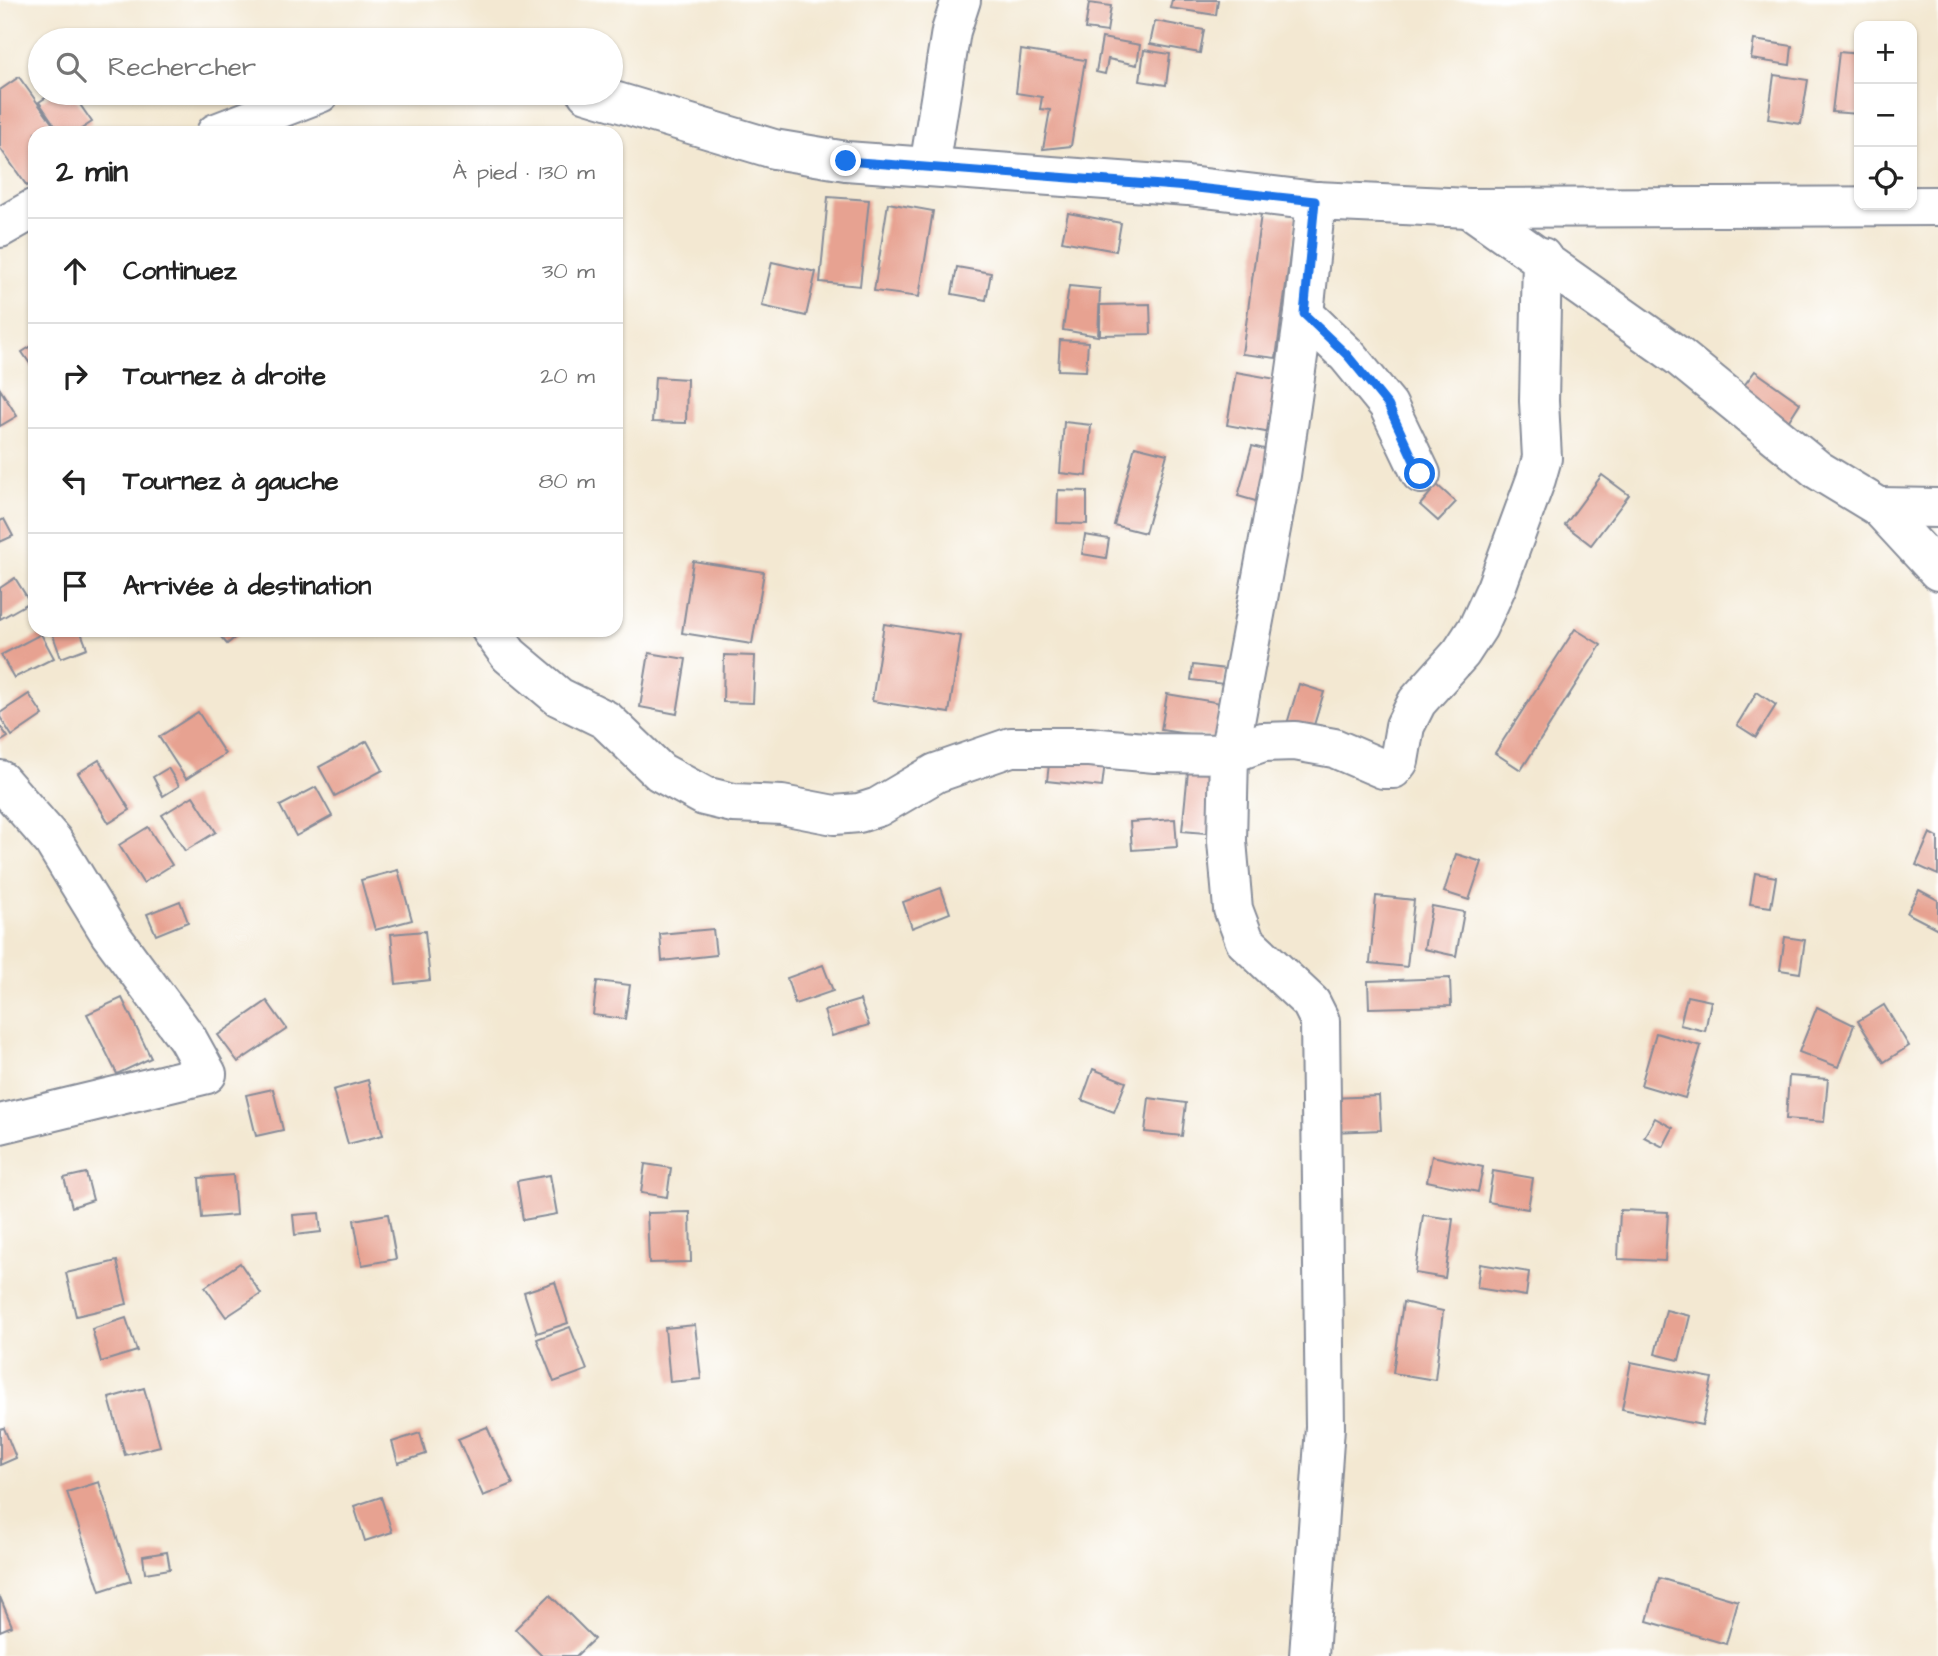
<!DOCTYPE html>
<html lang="fr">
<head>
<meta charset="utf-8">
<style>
  body { margin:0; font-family:"Architects Daughter",sans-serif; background:#f6f6f6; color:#222 }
  .controls { position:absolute; right:21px; top:21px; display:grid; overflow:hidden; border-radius:14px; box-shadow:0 2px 5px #0004 }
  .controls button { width:63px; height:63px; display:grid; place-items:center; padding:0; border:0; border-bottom:2px solid #e0e0e0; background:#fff; color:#222; font:35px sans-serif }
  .stop { position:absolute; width:21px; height:21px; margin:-16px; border:5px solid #1a73e8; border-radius:50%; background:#fff }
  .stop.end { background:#1a73e8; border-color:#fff; box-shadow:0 2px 7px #0008 }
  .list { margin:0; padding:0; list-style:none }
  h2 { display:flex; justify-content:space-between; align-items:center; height:91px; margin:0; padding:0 28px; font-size:30px }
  h2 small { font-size:23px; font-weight:400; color:#767676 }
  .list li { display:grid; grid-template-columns:46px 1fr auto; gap:21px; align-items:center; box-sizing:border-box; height:105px; padding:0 28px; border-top:2px solid #e0e0e0 }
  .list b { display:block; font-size:26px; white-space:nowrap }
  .list em { font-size:23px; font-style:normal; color:#767676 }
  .icon { flex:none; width:38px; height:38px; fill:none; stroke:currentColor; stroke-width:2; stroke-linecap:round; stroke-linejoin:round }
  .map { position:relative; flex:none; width:1938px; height:1656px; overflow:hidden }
  .search { position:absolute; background:#fff; box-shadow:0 2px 5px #0004; left:28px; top:28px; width:595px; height:77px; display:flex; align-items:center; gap:18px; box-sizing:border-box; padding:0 24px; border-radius:38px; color:#767676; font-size:26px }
  .panel { position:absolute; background:#fff; box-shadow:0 2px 5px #0004; left:28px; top:126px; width:595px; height:511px; border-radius:21px }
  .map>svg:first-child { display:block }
  .building { fill:#e7a291 }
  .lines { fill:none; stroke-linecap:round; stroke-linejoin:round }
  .minor-casing { stroke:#878c98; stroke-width:42 }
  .minor { stroke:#fff; stroke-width:38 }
  .route { stroke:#1a73e8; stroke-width:9 }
</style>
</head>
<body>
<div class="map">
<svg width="1938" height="1656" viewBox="0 0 1938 1656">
  <rect width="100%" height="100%" fill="#fff"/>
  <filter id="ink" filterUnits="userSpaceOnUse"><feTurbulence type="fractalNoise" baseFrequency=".0143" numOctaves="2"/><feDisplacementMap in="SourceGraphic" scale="14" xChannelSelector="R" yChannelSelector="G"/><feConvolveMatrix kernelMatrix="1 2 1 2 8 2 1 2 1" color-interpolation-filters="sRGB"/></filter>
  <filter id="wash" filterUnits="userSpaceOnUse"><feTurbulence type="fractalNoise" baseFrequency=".00686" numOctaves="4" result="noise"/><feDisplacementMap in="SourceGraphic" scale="28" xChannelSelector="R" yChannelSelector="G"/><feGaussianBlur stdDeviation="1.57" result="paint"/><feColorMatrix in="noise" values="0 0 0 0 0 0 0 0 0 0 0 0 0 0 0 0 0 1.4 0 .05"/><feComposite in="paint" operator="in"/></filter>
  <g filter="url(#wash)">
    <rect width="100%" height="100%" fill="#f3e8d2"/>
    <g id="blocks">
      <g class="building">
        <polygon points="1172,0 1218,0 1216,15 1170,8"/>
        <polygon points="1089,3 1111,6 1107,32 1085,29"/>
        <polygon points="1155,21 1204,30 1200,53 1150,44"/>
        <polygon points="1102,38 1140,45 1137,65 1108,59 1105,74 1096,72"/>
        <polygon points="1754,40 1792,46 1790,65 1751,59"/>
        <polygon points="1021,50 1085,60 1071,146 1043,149 1050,110 1040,109 1042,97 1016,93"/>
        <polygon points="1144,50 1170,54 1166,85 1140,81"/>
        <polygon points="1839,52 1859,54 1859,114 1832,112"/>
        <polygon points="1774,75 1808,80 1801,124 1768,119"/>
        <polygon points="19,77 59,133 35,133 35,180 27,186 0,148 0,90"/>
        <polygon points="53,93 72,93 92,122 75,133 60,133 39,102"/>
        <polygon points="828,197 869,200 860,286 820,282"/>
        <polygon points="888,203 933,211 919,297 874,291"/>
        <polygon points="1068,213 1121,223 1116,251 1062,241"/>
        <polygon points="1261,214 1295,218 1276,358 1242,354"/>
        <polygon points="772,262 816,272 806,316 762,306"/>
        <polygon points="957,267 991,273 986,300 952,294"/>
        <polygon points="1069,286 1100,289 1098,336 1063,330"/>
        <polygon points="1150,304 1151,334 1100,335 1100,305"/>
        <polygon points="1060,340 1088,342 1086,371 1058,370"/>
        <polygon points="35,344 35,371 22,352"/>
        <polygon points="1755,371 1800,403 1784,428 1737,395"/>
        <polygon points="1236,372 1281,380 1271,433 1227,425"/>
        <polygon points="655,377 687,379 686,423 652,422"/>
        <polygon points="0,389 17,416 0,426"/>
        <polygon points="1064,422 1091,425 1087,476 1060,473"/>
        <polygon points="1135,446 1167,454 1145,533 1114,525"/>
        <polygon points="1252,446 1280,453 1266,504 1238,496"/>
        <polygon points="1602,475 1629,495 1591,545 1565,525"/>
        <polygon points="1437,485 1456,502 1438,521 1420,505"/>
        <polygon points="1058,490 1087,491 1087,524 1057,523"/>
        <polygon points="4,519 13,536 0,542 0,521"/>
        <polygon points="1085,535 1109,539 1106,558 1082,554"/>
        <polygon points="693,561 764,572 752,644 682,633"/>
        <polygon points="15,578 30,602 0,619 0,588"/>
        <polygon points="884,624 961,636 949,713 872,701"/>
        <polygon points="1575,629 1601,645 1521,770 1495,753"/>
        <polygon points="66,630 80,630 87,648 61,658 53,635"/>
        <polygon points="215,630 244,630 227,644"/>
        <polygon points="41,634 54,658 14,678 1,655"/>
        <polygon points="649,653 686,659 677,714 640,707"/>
        <polygon points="724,655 755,656 753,703 723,702"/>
        <polygon points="1193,665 1225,669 1224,684 1191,680"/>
        <polygon points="1299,684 1324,692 1311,735 1286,727"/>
        <polygon points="1757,692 1776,705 1756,737 1737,725"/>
        <polygon points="29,694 43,715 12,736 0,717 0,713"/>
        <polygon points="1167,694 1221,703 1215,738 1161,730"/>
        <polygon points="198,712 225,754 186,779 159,737"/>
        <polygon points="0,726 8,737 0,742"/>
        <polygon points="367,741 383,770 335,796 319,767"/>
        <polygon points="1050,756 1105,762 1102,787 1047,781"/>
        <polygon points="99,760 130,810 109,823 78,773"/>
        <polygon points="1189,762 1224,765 1218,834 1182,831"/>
        <polygon points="168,768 179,786 163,796 153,777"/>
        <polygon points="316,787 332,816 296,836 280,806"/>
        <polygon points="193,796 216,832 185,851 162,815"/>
        <polygon points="1175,819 1177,847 1132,850 1130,822"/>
        <polygon points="148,827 172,865 143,883 119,845"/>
        <polygon points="1930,833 1938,837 1938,875 1916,865"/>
        <polygon points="1456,854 1482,862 1469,900 1444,892"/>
        <polygon points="398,870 412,920 375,930 361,880"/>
        <polygon points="1755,873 1776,877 1771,907 1750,904"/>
        <polygon points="941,888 950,913 912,928 903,902"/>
        <polygon points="1919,890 1938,900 1938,929 1907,913"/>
        <polygon points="1376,896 1414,900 1407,967 1370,963"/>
        <polygon points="180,901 188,922 156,935 147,914"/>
        <polygon points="1432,906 1464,912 1456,956 1424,949"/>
        <polygon points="713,929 716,955 662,961 660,934"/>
        <polygon points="425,931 430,980 396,984 391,934"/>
        <polygon points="1785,937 1805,940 1800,973 1780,970"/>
        <polygon points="823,965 833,991 795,1004 787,978"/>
        <polygon points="1450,978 1451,1006 1369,1008 1368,981"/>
        <polygon points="597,981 630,985 625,1019 593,1015"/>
        <polygon points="1687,996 1711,1001 1705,1031 1680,1025"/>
        <polygon points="122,998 151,1058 117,1074 87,1014"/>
        <polygon points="860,1000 869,1025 832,1036 824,1011"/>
        <polygon points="267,1001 287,1029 238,1062 218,1035"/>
        <polygon points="1884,1005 1909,1046 1884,1062 1858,1021"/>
        <polygon points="1817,1007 1854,1025 1838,1067 1799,1052"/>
        <polygon points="1656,1033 1701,1046 1685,1098 1641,1085"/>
        <polygon points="1093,1069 1126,1082 1114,1112 1082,1100"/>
        <polygon points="1789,1076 1828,1079 1824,1122 1786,1119"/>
        <polygon points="368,1080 383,1135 348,1144 333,1090"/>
        <polygon points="273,1089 283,1130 256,1136 246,1095"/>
        <polygon points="1379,1096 1381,1130 1332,1132 1331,1098"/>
        <polygon points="1149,1098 1186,1103 1182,1136 1145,1132"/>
        <polygon points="1655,1118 1673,1128 1663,1147 1644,1137"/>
        <polygon points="1432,1156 1483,1167 1478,1192 1427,1181"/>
        <polygon points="645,1164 671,1168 667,1197 641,1193"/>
        <polygon points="1493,1171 1533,1178 1528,1209 1488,1202"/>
        <polygon points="86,1173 93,1200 72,1207 64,1178"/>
        <polygon points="233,1175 236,1215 202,1218 199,1178"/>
        <polygon points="550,1175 557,1214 523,1220 517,1181"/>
        <polygon points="1620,1210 1668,1212 1665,1261 1618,1259"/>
        <polygon points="690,1212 691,1262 649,1263 647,1213"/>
        <polygon points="319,1213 321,1232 295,1235 293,1215"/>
        <polygon points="388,1214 396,1259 362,1265 354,1220"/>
        <polygon points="1423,1215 1453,1219 1445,1278 1415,1273"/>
        <polygon points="117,1261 127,1304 76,1316 66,1273"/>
        <polygon points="240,1263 261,1294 226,1317 205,1287"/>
        <polygon points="1480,1264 1529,1272 1526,1296 1477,1288"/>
        <polygon points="555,1282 568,1323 537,1333 524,1292"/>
        <polygon points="1403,1302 1443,1311 1435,1380 1393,1373"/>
        <polygon points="1666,1310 1690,1316 1679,1360 1655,1354"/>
        <polygon points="126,1318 137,1351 101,1362 92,1329"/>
        <polygon points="695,1325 701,1379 670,1382 665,1328"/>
        <polygon points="570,1327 587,1370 554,1382 537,1339"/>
        <polygon points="1631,1362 1712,1378 1702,1425 1622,1409"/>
        <polygon points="144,1388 160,1446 125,1455 109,1398"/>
        <polygon points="487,1427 513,1484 483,1496 458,1439"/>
        <polygon points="4,1428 16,1458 0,1465 0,1429"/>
        <polygon points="420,1433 426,1454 398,1463 392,1442"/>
        <polygon points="99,1482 131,1581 100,1591 67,1492"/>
        <polygon points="381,1497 392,1532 365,1541 354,1506"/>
        <polygon points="167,1552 170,1569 145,1573 143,1556"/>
        <polygon points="1659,1578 1738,1601 1726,1644 1647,1621"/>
        <polygon points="550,1595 594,1639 576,1656 542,1656 515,1629"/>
        <polygon points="0,1597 12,1626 0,1631"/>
      </g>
    </g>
  </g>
  <g filter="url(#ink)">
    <use href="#blocks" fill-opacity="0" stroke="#878c98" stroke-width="2"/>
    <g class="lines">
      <defs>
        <g id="minor">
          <polyline points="587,93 774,149 846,161 1188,186 1316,201 1469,208 1938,206"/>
          <polyline points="216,133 320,93"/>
          <polyline points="929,167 951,31 961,0"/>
          <polyline points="1469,208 1678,356 1818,470 1879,507 1938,571"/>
          <polyline points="0,228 35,208"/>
          <polyline points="1304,314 1347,355 1388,405 1421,474"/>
          <polyline points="1879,507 1938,508"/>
          <polyline points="491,630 509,655 559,697 606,720 660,772 704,796 733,803 782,805 834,815 859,813 878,807 936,773 1011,747 1089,747 1155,753 1229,754 1263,742 1295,741 1334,748 1383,769 1393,769 1399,761 1405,726 1417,702 1461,653 1478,627 1496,588 1536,479 1542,458 1539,401 1542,257"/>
          <polyline points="0,780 53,841 110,934 187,1038 207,1074 0,1124"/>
          <polyline points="1309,1656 1325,1427 1320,1021 1311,1003 1245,941 1233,909 1227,841 1229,754 1281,475 1304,314 1316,201"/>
        </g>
      </defs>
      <use href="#minor" class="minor-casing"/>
      <use href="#minor" class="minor"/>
    </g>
  </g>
  <g class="lines" filter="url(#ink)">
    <polyline class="route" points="846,161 1188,187 1315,201 1304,314 1347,355 1388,405 1420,474"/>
  </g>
</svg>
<div class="controls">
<button>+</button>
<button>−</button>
<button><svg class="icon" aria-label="locate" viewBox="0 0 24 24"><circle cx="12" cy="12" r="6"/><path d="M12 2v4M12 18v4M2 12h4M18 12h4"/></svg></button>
</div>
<div class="stop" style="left:1420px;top:474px"></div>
<div class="stop end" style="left:846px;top:161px"></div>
<div class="search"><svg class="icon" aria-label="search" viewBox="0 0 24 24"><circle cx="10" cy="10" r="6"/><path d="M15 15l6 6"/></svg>Rechercher</div>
<section class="panel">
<h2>2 min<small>À pied · 130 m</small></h2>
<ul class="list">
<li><svg class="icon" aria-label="ahead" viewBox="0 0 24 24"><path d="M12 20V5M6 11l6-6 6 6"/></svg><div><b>Continuez</b></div><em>30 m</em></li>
<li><svg class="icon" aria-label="right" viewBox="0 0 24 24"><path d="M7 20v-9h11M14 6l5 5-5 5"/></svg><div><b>Tournez à droite</b></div><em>20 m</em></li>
<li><svg class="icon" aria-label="left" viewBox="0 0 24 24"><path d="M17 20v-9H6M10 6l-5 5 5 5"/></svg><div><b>Tournez à gauche</b></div><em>80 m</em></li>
<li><svg class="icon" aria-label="arrive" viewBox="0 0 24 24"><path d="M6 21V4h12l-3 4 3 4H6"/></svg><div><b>Arrivée à destination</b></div></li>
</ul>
</section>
</div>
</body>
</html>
